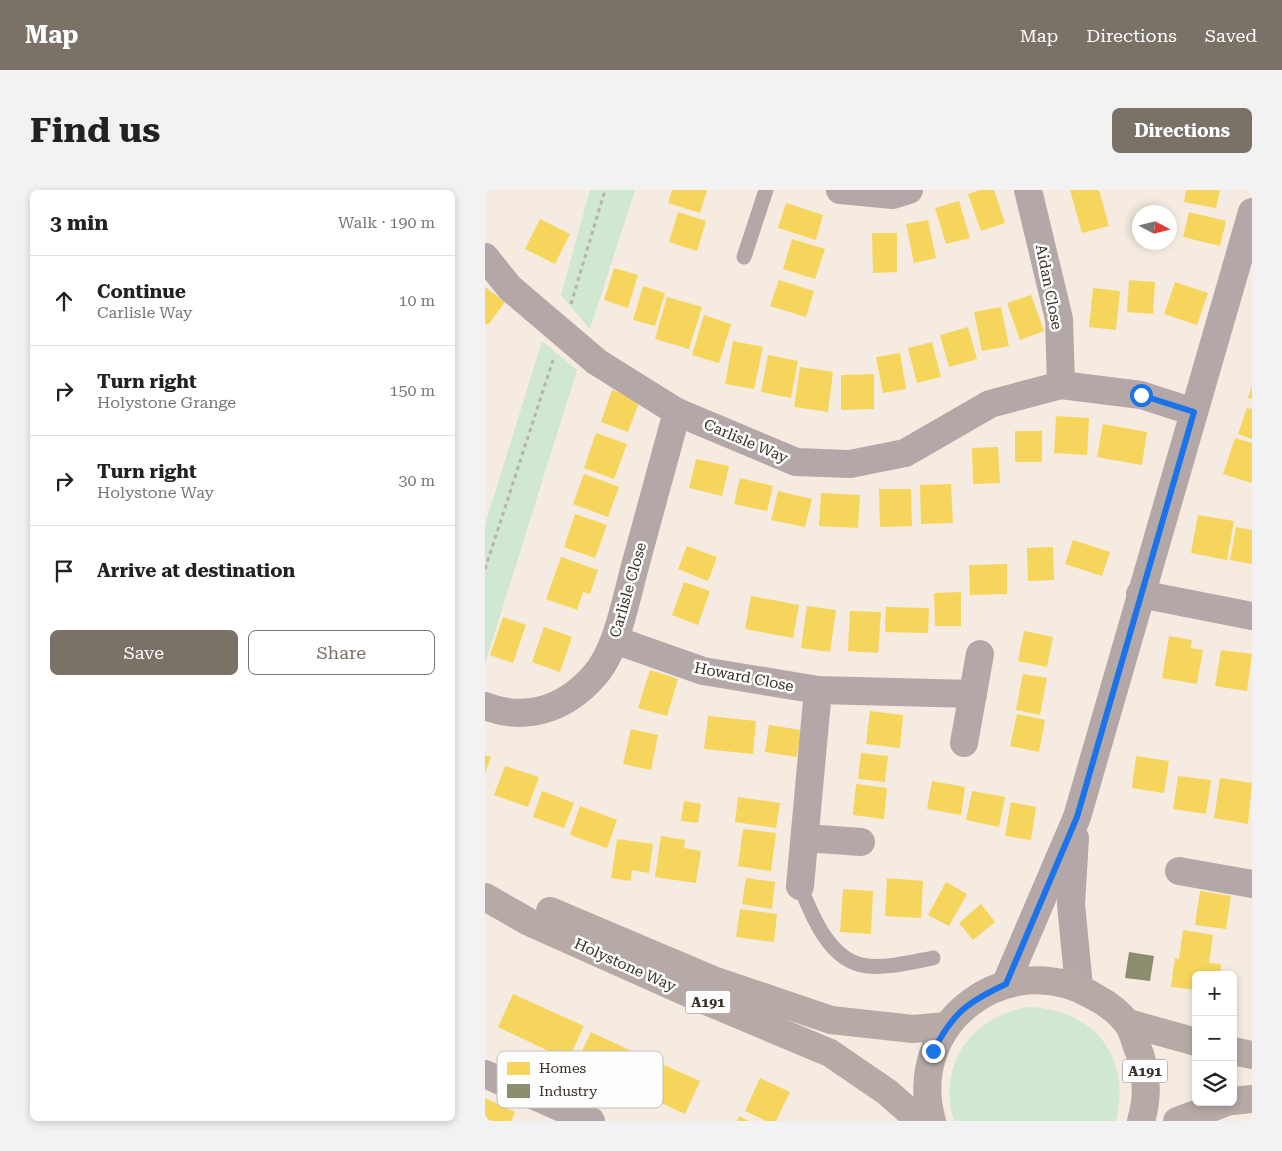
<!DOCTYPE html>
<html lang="en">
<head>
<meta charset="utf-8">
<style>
  body { margin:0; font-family:"Roboto Serif",serif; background:#f2f2f2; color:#222 }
  .controls { position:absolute; right:15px; bottom:15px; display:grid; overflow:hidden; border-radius:8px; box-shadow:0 2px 8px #0003 }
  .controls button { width:45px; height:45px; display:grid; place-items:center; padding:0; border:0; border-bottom:1px solid #e0e0e0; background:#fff; color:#222; font:25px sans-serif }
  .compass { position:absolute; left:647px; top:15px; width:45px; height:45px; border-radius:50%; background:#fff; box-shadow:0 2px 8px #0003; rotate:97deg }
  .stop { position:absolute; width:15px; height:15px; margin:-11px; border:4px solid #1a73e8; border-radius:50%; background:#fff }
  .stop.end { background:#1a73e8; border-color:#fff; box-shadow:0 1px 5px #0008 }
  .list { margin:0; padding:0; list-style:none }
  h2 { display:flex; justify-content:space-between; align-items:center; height:65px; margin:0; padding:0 20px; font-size:21px }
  h2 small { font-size:16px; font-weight:400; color:#767676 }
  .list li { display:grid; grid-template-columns:32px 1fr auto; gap:15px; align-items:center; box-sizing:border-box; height:90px; padding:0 20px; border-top:1px solid #e0e0e0 }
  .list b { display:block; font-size:19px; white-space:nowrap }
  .list p { margin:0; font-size:16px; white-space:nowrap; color:#767676 }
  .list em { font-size:16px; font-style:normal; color:#767676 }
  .actions { display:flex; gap:10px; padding:15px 20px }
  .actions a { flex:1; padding:11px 0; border:1px solid #7a7167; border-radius:8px; text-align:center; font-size:18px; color:#7a7167 }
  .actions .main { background:#7a7167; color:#fff }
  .icon { flex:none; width:28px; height:28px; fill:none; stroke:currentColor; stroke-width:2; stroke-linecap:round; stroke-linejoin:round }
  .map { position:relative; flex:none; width:767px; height:931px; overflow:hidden; border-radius:8px }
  header { display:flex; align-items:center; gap:30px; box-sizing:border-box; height:70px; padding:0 25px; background:#7a7167; color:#fff }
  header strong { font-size:24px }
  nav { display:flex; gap:28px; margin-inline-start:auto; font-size:18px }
  .intro { display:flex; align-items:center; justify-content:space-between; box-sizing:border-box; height:120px; padding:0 30px }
  h1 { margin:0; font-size:35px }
  .button { padding:12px 22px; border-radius:8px; background:#7a7167; color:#fff; font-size:18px; font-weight:700 }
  main { display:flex; gap:30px; padding:0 30px }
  aside { flex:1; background:#fff; border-radius:8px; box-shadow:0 2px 8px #0003 }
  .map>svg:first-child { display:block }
  .green { fill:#d0e7d2 }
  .homes { fill:#f6d55c }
  .industry { fill:#8c8c6e }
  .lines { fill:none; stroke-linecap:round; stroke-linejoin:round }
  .path { stroke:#bab0ad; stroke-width:3; stroke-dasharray:4 4; stroke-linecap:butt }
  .lane { stroke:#b4a7a7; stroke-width:15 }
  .street { stroke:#b4a7a7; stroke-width:28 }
  .primary { stroke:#b6a9a6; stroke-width:28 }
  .route { stroke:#1a73e8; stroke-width:6 }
  .labels { text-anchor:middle; stroke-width:5; stroke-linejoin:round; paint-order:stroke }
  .shield { fill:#fdfdfd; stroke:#726d66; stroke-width:1 }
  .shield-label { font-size:14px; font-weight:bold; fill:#372f25 }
  .street-label { font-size:15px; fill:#372f25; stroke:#fdfdfd }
  .key { fill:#fdfdfd; stroke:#c2bfbc; stroke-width:1 }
  .key-label { font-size:14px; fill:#372f25 }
</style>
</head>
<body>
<header>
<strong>Map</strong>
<nav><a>Map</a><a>Directions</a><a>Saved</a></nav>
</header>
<div class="intro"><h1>Find us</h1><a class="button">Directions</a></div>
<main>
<aside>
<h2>3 min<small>Walk · 190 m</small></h2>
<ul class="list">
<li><svg class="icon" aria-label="ahead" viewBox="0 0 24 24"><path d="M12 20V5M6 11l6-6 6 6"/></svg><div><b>Continue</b><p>Carlisle Way</p></div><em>10 m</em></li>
<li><svg class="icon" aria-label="right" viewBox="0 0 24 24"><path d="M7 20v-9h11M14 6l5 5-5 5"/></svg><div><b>Turn right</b><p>Holystone Grange</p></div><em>150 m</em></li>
<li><svg class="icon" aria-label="right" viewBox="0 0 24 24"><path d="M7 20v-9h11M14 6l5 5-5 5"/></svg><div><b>Turn right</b><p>Holystone Way</p></div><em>30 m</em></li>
<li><svg class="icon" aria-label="arrive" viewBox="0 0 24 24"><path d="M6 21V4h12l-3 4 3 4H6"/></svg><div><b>Arrive at destination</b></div></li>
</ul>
<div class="actions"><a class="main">Save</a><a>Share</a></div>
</aside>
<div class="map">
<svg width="767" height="931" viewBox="0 0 767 931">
  <rect width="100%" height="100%" fill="#f5ebe1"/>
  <g class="green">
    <polygon points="105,0 150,0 105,139 76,105"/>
    <polygon points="57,151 92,180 0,474 0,335"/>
    <path d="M543,817C608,819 647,866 631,931H469C452,873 486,828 543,817Z"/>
  </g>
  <g class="homes">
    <polygon points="187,0 222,0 215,23 183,13"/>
    <polygon points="495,0 509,0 520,33 496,41 483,4"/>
    <polygon points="585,0 614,0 624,36 597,43"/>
    <polygon points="701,0 735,0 731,18 699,12"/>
    <polygon points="474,11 485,48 461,54 450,18"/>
    <polygon points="301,13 338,25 331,50 293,38"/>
    <polygon points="193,22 221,31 212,61 184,52"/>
    <polygon points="704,22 741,31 735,56 698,47"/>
    <polygon points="55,29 85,44 70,74 40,59"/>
    <polygon points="443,30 451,68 429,73 421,34"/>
    <polygon points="387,43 412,43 412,82 388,83"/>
    <polygon points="307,49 340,59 330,89 298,79"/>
    <polygon points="129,78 153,85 143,118 119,110"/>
    <polygon points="294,90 329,101 321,127 285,116"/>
    <polygon points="644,90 670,92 668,124 642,122"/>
    <polygon points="690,92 723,103 712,135 679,124"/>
    <polygon points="158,96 180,103 170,136 148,130"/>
    <polygon points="0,97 20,112 3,135 0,133"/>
    <polygon points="608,98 635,101 631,140 604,137"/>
    <polygon points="546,105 559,141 535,150 522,113"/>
    <polygon points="182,107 217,117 204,159 170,149"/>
    <polygon points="516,117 524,156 497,161 489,122"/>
    <polygon points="219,125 246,134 234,173 207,165"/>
    <polygon points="483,137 492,169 464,177 455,145"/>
    <polygon points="248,151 278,157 269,199 240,194"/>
    <polygon points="447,152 456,187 432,193 423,158"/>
    <polygon points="415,163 421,199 398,203 391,167"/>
    <polygon points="283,165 313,171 306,208 276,202"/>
    <polygon points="315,177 348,182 343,222 309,217"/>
    <polygon points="389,184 389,219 356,220 356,185"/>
    <polygon points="767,196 767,209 763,208"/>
    <polygon points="127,200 155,210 143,242 116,232"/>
    <polygon points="762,218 767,219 767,249 753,244"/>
    <polygon points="571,226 604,228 602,265 569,263"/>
    <polygon points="618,234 662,242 657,275 612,267"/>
    <rect x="530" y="241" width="27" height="31"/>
    <polygon points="111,243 142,254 129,289 99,278"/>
    <polygon points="750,248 767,253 767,293 738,284"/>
    <polygon points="513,257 515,293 488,294 487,258"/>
    <polygon points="211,269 244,276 237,306 204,298"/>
    <polygon points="99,284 134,297 123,327 88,314"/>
    <polygon points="255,288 288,296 282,321 249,314"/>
    <polygon points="466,294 468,333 436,334 435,295"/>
    <polygon points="394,299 426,299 427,336 395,337"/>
    <polygon points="293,301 327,309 320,337 286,330"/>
    <polygon points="336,303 375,305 373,338 334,336"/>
    <polygon points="90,324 122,335 110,368 79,357"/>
    <polygon points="713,325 749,331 742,370 706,363"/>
    <polygon points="751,337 767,340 767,374 745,370"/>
    <polygon points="588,350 625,362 617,386 580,374"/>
    <polygon points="202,356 232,367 223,391 193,379"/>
    <polygon points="568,357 569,390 543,391 542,358"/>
    <polygon points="76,367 113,380 105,404 98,402 92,420 61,409"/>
    <polygon points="522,374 522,404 485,405 484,375"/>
    <polygon points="199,392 225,401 213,435 187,425"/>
    <polygon points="476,402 476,436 450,436 449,403"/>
    <polygon points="266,406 314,415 308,448 260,439"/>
    <polygon points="322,416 351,420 345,462 316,458"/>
    <polygon points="401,417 444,418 443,443 400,442"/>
    <polygon points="365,421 396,422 393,463 363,461"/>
    <polygon points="18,427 41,435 28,473 5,465"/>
    <polygon points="59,437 87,447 75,482 47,472"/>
    <polygon points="539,441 568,447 562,477 533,471"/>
    <polygon points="684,446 707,450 706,458 718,460 712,494 677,488"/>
    <polygon points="736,460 767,464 762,501 730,496"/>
    <polygon points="165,480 193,489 182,526 153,518"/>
    <polygon points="538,484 562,488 555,525 531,520"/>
    <polygon points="385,521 418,525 415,558 381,554"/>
    <polygon points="532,524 560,530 554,562 525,556"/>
    <polygon points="223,526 271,531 268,564 219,559"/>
    <polygon points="284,535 316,540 312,567 280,562"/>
    <polygon points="146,539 173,545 166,580 138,574"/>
    <polygon points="376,563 403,566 400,592 373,589"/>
    <polygon points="0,565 6,567 0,583"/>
    <polygon points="651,566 684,571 679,603 647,598"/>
    <polygon points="20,576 54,587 43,617 9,605"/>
    <polygon points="693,586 726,590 721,624 688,619"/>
    <polygon points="735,588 767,593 763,634 729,628"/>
    <polygon points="447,591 480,597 476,625 442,619"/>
    <polygon points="371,594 402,598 399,629 368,625"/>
    <polygon points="57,601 89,613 79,638 48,627"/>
    <polygon points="487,601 520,607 514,637 481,630"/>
    <polygon points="253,607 295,613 291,638 250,632"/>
    <polygon points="199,611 216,614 213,633 196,631"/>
    <polygon points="526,612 551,617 546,650 520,646"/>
    <polygon points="95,616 132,630 122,658 85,645"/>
    <polygon points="258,639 291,643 286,681 253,676"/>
    <polygon points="176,646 200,650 199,658 216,661 211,693 170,687"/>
    <polygon points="132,649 168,654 164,683 147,680 146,691 126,688"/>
    <polygon points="261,688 290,692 287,719 257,714"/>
    <polygon points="402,688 438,691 436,728 400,726"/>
    <polygon points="461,692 482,704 464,736 443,725"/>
    <polygon points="358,699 388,701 386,744 355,742"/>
    <polygon points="715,701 746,706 741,739 710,735"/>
    <polygon points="496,714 510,732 488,750 474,733"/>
    <polygon points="255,719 292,724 289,752 251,747"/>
    <polygon points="698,740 728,745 724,773 736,774 735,785 711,785 711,800 686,797 690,768 694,769"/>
    <polygon points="28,804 99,836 83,870 13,837"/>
    <polygon points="106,842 170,872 155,903 91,873"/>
    <polygon points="179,875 215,891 200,924 164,907"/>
    <polygon points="275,888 305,902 291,931 281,931 260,921"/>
    <polygon points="0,908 30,922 26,931 0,931"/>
    <polygon points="254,926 264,931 252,931"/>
  </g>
  <polygon class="industry" points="644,762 669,766 665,791 640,788"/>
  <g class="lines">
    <g class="path">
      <polyline points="86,114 120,0"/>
      <polyline points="0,379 68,170"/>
    </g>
    <g class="lane">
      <polyline points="259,67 281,0"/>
      <path d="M315,696C327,726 345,772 382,776C404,778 427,772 448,768"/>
    </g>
    <g class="street">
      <polyline points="355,0 408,5 424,0"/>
      <polyline points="543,0 574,129 576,195"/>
      <polyline points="0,67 25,98 112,172 192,222 311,272 365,274 420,263 505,214 576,195 656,205 709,222"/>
      <polyline points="655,404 767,426"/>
      <polyline points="130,450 218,481 333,500 488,504"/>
      <path d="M0,516C41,532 80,519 109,486C132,461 141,409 150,376C164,325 178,274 192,222"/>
      <polyline points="479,553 495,464"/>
      <polyline points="320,648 376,652"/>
      <polyline points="590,648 586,714 594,797"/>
      <polyline points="694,681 767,694"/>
      <polyline points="315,696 333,500"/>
      <polyline points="521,793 592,627 767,22"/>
      <polyline points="0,884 106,931"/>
    </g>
    <g class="primary">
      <polyline points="0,707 44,732 214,808 345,863 402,902 435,931"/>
      <polyline points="65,721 228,790 346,830 428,839 462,836"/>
      <polyline points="643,833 711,852"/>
      <polyline points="748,861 767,865"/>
      <polyline points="748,911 767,909"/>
      <path d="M447,931C419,833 523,755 610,807C621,813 634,822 642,833C646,838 649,847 651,854C662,879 664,904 656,931"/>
      <polyline points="692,931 742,912"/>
    </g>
  </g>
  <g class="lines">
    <path class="route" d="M448,861C469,822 481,813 521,794L592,627L709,222L656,205"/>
  </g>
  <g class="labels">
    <g class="shield">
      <rect x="200.5" y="800.5" width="45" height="23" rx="4"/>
      <rect x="637.5" y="869.5" width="45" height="23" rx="4"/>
    </g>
    <g class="shield-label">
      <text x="223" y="817">A191</text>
      <text x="660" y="886">A191</text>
    </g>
    <g class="street-label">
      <text transform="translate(564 97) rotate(79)" y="5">Aidan Close</text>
      <text transform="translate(261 251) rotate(23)" y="5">Carlisle Way</text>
      <text transform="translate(143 400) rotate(-74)" y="5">Carlisle Close</text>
      <text transform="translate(259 487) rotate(11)" y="5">Howard Close</text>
      <text transform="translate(140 775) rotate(24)" y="5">Holystone Way</text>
    </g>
  </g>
  <rect x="12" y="861" width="166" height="57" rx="8" class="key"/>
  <rect x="22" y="872" width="23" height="13" fill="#f6d55c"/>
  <rect x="22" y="894" width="23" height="14" fill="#8c8c6e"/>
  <g class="key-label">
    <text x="54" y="883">Homes</text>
    <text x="54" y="906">Industry</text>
  </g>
</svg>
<div class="controls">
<button>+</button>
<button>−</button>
<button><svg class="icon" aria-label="layers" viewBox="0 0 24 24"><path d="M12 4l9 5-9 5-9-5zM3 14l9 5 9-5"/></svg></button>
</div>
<svg class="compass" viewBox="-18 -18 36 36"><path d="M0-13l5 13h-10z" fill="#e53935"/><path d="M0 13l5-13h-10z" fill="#767676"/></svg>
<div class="stop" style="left:656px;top:205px"></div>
<div class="stop end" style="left:448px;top:861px"></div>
</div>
</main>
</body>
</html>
